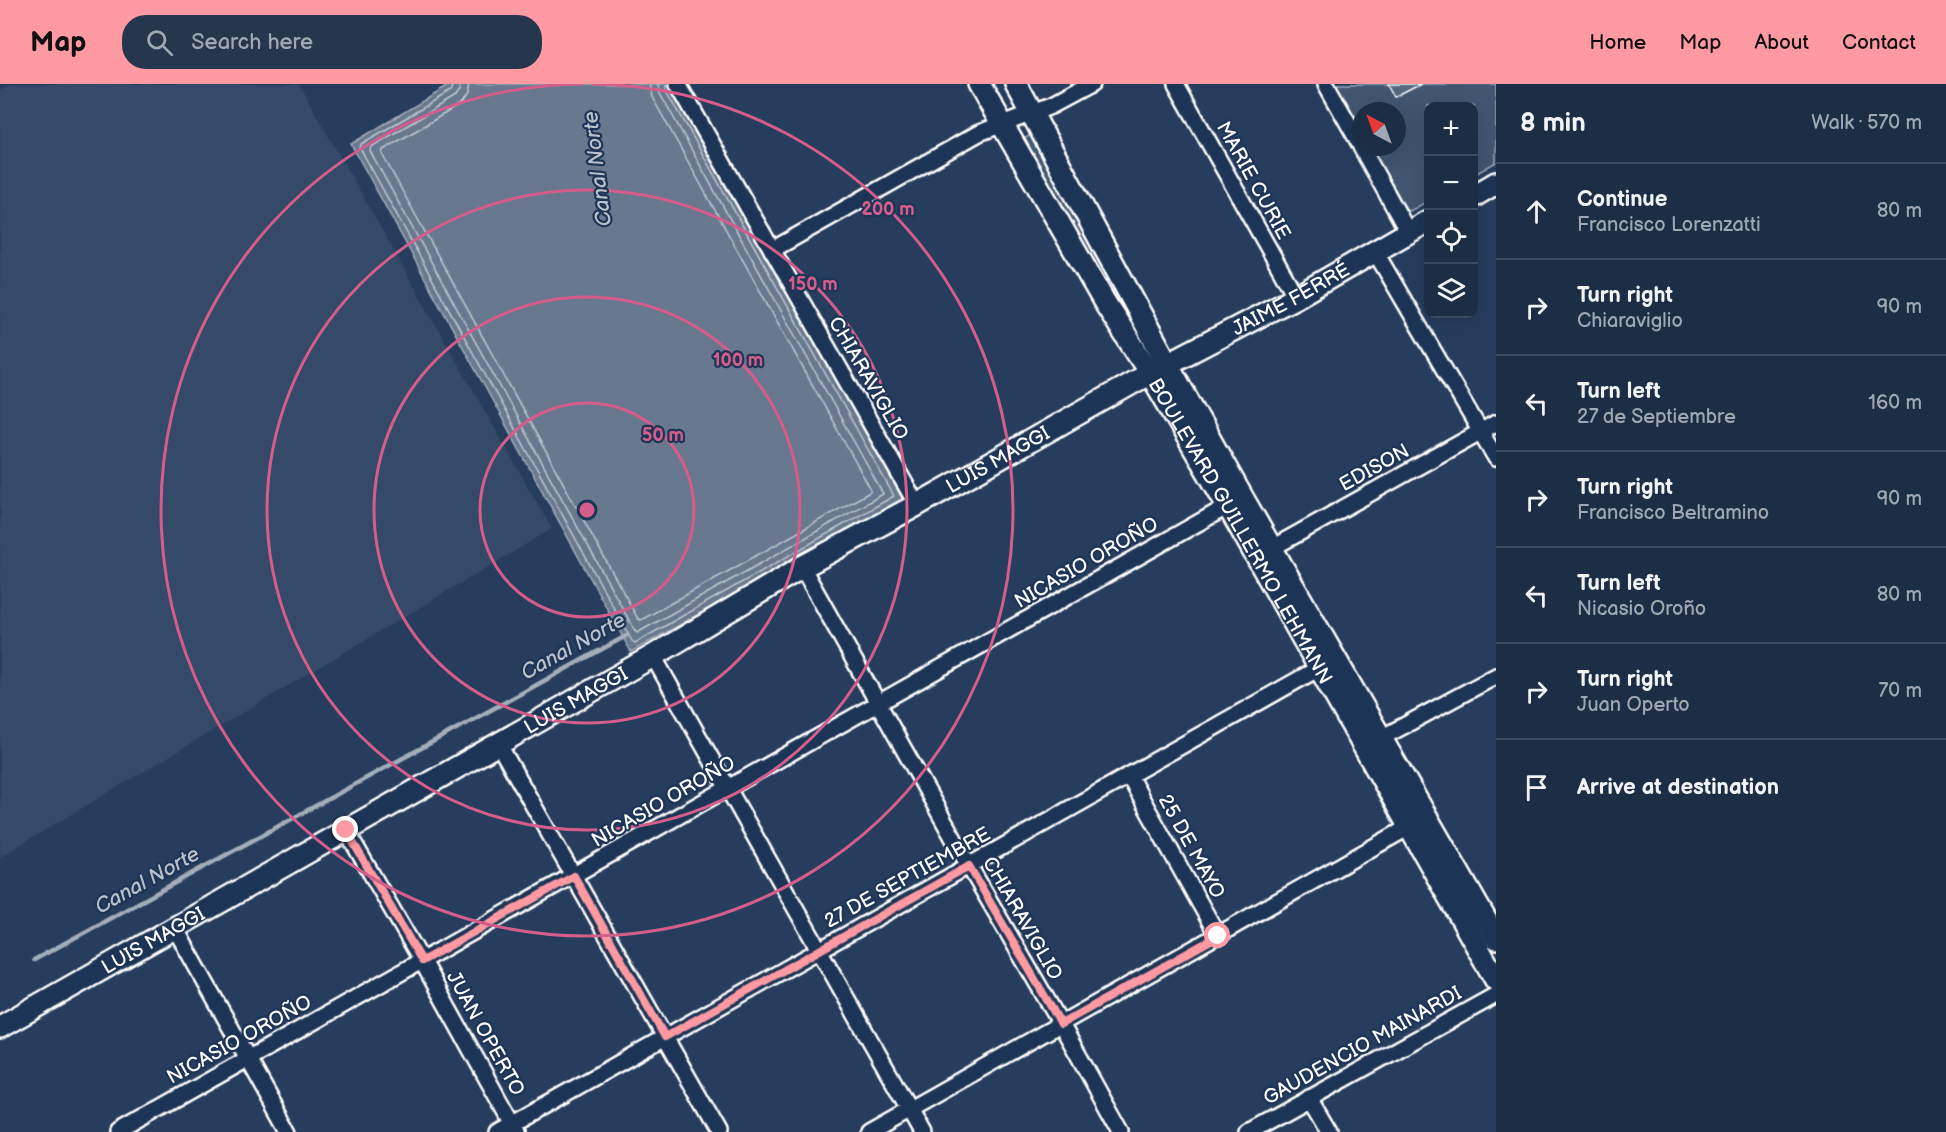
<!DOCTYPE html>
<html lang="en">
<head>
<meta charset="utf-8">
<style>
  body { margin:0; font-family:"Balsamiq Sans",sans-serif; background:#25364d; color:#f1f3f6 }
  .controls { position:absolute; right:18px; top:18px; display:grid; overflow:hidden; border-radius:12px; box-shadow:0 6px 24px #0002 }
  .controls button { width:54px; height:54px; display:grid; place-items:center; padding:0; border:0; border-bottom:2px solid #3a4a5f; background:#1c2e46; color:#f1f3f6; font:30px sans-serif }
  .compass { position:absolute; left:1352px; top:18px; width:54px; height:54px; border-radius:50%; background:#1c2e46; box-shadow:0 6px 24px #0002; rotate:319deg }
  .stop { position:absolute; width:18px; height:18px; margin:-14px; border:4px solid #ff9aa2; border-radius:50%; background:#fff }
  .stop.end { background:#ff9aa2; border-color:#fff; box-shadow:0 2px 6px #0008 }
  .list { margin:0; padding:0; list-style:none }
  h2 { display:flex; justify-content:space-between; align-items:center; height:78px; margin:0; padding:0 24px; font-size:26px }
  h2 small { font-size:20px; font-weight:400; color:#a0a8b3 }
  .list li { display:grid; grid-template-columns:39px 1fr auto; gap:18px; align-items:center; box-sizing:border-box; height:96px; padding:0 24px; border-top:2px solid #3a4a5f }
  .list b { display:block; font-size:22px; white-space:nowrap }
  .list p { margin:0; font-size:20px; white-space:nowrap; color:#a0a8b3 }
  .list em { font-size:20px; font-style:normal; color:#a0a8b3 }
  .icon { flex:none; width:33px; height:33px; fill:none; stroke:currentColor; stroke-width:2; stroke-linecap:round; stroke-linejoin:round }
  .map { position:relative; flex:none; width:1496px; height:1048px; overflow:hidden }
  header { display:flex; align-items:center; gap:36px; box-sizing:border-box; height:84px; padding:0 30px; background:#ff9aa2; color:#111 }
  header strong { font-size:28px }
  nav { display:flex; gap:33px; margin-inline-start:auto; font-size:21px }
  .search { width:420px; height:54px; background:#25364d; display:flex; align-items:center; gap:15px; box-sizing:border-box; padding:0 21px; border-radius:24px; color:#a0a8b3; font-size:22px }
  main { display:flex }
  aside { flex:1; background:#1c2e46 }
  .map>svg:first-child { display:block }
  .built { fill:#344a68 }
  .green { fill:#425672; stroke:#a0aab8; stroke-width:1.5 }
  .water { fill:#67788e; stroke:#a4aebb; stroke-width:1.5 }
  .lines { fill:none; stroke-linecap:round; stroke-linejoin:round }
  .shore { stroke:#c2c9d2; stroke-width:1.5 }
  .stream { stroke:#a4aebb; stroke-width:4.5 }
  .building { fill:#556781; stroke:#fff; stroke-width:1.5 }
  .street-casing { stroke:#fff; stroke-width:20 }
  .secondary-casing { stroke:#fff; stroke-width:26 }
  .street { stroke:#1d3557; stroke-width:15 }
  .secondary { stroke:#1d3557; stroke-width:21 }
  .route { stroke:#ff9aa2; stroke-width:8 }
  .ring { fill:none; stroke:#d45d8c; stroke-width:3 }
  .labels { text-anchor:middle; stroke-width:4.5; stroke-linejoin:round; paint-order:stroke }
  .street-label { font-size:20px; fill:#fff; stroke:#1d3557 }
  .water-label { font-size:21px; font-style:italic; fill:#bbc2cc; stroke:#1d3557 }
  .centre { fill:#d45d8c; stroke:#1d3557; stroke-width:3 }
  .ring-label { font-size:18px; text-anchor:middle; font-weight:bold; fill:#d45d8c; stroke:#1d3557; stroke-width:4.5; stroke-linejoin:round; paint-order:stroke }
</style>
</head>
<body>
<header>
<strong>Map</strong>
<div class="search"><svg class="icon" aria-label="search" viewBox="0 0 24 24"><circle cx="10" cy="10" r="6"/><path d="M15 15l6 6"/></svg>Search here</div>
<nav><a>Home</a><a>Map</a><a>About</a><a>Contact</a></nav>
</header>
<main>
<div class="map">
<svg width="1496" height="1048" viewBox="0 0 1496 1048">
  <rect width="100%" height="100%" fill="#263d5e"/>
  <filter id="ink" filterUnits="userSpaceOnUse"><feTurbulence type="fractalNoise" baseFrequency=".0167" numOctaves="2"/><feDisplacementMap in="SourceGraphic" scale="12" xChannelSelector="R" yChannelSelector="G"/><feConvolveMatrix kernelMatrix="1 2 1 2 8 2 1 2 1" color-interpolation-filters="sRGB"/></filter>
  <g filter="url(#ink)">
    <polygon class="built" points="11,0 299,0 552,445 0,773 0,6"/>
    <g class="green">
      <polygon points="1336,0 1496,0 1496,78 1474,91 1474,22 1428,22 1428,117 1408,128 1371,63 1397,63 1397,27 1361,27 1361,45"/>
      <polygon points="1032,50 1151,261 1142,266 1024,55"/>
    </g>
    <polygon class="water" points="451,0 670,0 903,416 631,568 351,60"/>
    <g class="lines">
      <g class="shore">
        <polyline points="453,0 450,8 361,60 360,64 632,557 635,559 894,412 666,5 666,0"/>
        <polyline points="460,0 459,7 455,13 371,63 370,67 635,547 637,549 883,410 660,9 658,0"/>
        <polyline points="469,0 467,11 461,20 383,66 382,70 638,535 641,536 870,408 871,406 652,13 649,0"/>
      </g>
      <polyline class="stream" points="34,876 626,552"/>
    </g>
    <polygon class="building" points="1389,0 1421,0 1396,13"/>
    <g class="lines">
      <defs>
        <g id="street">
          <polyline points="678,0 917,421"/>
          <polyline points="1176,0 1296,213"/>
          <polyline points="1326,0 1361,62"/>
          <polyline points="1361,63 1408,148"/>
          <polyline points="772,166 979,49 1051,22 1092,0"/>
          <polyline points="1376,169 1496,374"/>
          <polyline points="1272,464 1496,339"/>
          <polyline points="802,483 969,782 1061,940 1121,1048"/>
          <polyline points="653,572 922,1048"/>
          <polyline points="1372,659 1496,592"/>
          <polyline points="499,661 719,1048"/>
          <polyline points="1129,692 1218,852"/>
          <polyline points="346,746 422,877 516,1047"/>
          <polyline points="175,844 289,1048"/>
          <polyline points="1309,1014 1329,1048"/>
          <path d="M118,1048C487,838 859,632 1228,422"/>
          <polyline points="497,1048 1328,579"/>
          <polyline points="869,1048 1409,743"/>
          <polyline points="1249,1048 1496,911"/>
        </g>
        <g id="secondary">
          <path id="s1" d="M979,0L1105,219L1150,289L1228,422L1496,896"/>
          <polyline points="1016,0 1168,281 1242,413 1496,854"/>
          <polyline points="1474,112 1496,99"/>
          <path id="s2" d="M0,943L653,572L802,483L917,421L1150,289L1296,213L1428,137"/>
        </g>
      </defs>
      <use href="#street" class="street-casing"/>
      <use href="#secondary" class="secondary-casing"/>
      <use href="#street" class="street"/>
      <use href="#secondary" class="secondary"/>
    </g>
  </g>
  <g class="lines" filter="url(#ink)">
    <polyline class="route" points="346,746 422,877 574,792 665,953 969,782 1061,940 1218,852"/>
  </g>
  <g class="ring">
    <circle cx="587" cy="426" r="107"/>
    <circle cx="587" cy="426" r="213"/>
    <circle cx="587" cy="426" r="320"/>
    <path d="M591 0A426 426 0 1 1 583 0"/>
  </g>
  <g class="labels">
    <g class="street-label">
      <text transform="translate(1254 96) rotate(61)" y="7">MARIE CURIE</text>
      <text dy="7" stroke="none"><textPath href="#s2" startOffset="1482">JAIME FERRÉ</textPath></text>
      <text transform="translate(869 294) rotate(60)" y="7">CHIARAVIGLIO</text>
      <text dy="7" stroke="none"><textPath href="#s2" startOffset="1148">LUIS MAGGI</textPath></text>
      <text transform="translate(1374 383) rotate(-29)" y="7">EDISON</text>
      <text dy="7" stroke="none"><textPath href="#s1" startOffset="518">BOULEVARD GUILLERMO LEHMANN</textPath></text>
      <text transform="translate(1086 478) rotate(-30)" y="7">NICASIO OROÑO</text>
      <text dy="7" stroke="none"><textPath href="#s2" startOffset="662">LUIS MAGGI</textPath></text>
      <text transform="translate(663 717) rotate(-30)" y="7">NICASIO OROÑO</text>
      <text transform="translate(1192 762) rotate(61)" y="7">25 DE MAYO</text>
      <text transform="translate(907 793) rotate(-29)" y="7">27 DE SEPTIEMBRE</text>
      <text transform="translate(1023 834) rotate(60)" y="7">CHIARAVIGLIO</text>
      <text dy="7" stroke="none"><textPath href="#s2" startOffset="176">LUIS MAGGI</textPath></text>
      <text transform="translate(486 949) rotate(61)" y="7">JUAN OPERTO</text>
      <text transform="translate(239 955) rotate(-29)" y="7">NICASIO OROÑO</text>
      <text transform="translate(1362 961) rotate(-29)" y="7">GAUDENCIO MAINARDI</text>
    </g>
    <g class="water-label">
      <text transform="translate(597 85) rotate(-97)" y="7">Canal Norte</text>
      <text transform="translate(573 562) rotate(-29)" y="7">Canal Norte</text>
      <text transform="translate(147 796) rotate(-29)" y="7">Canal Norte</text>
    </g>
  </g>
  <circle cx="587" cy="426" r="9" class="centre"/>
  <g class="ring-label">
    <text x="888" y="131">200 m</text>
    <text x="813" y="206">150 m</text>
    <text x="738" y="282">100 m</text>
    <text x="663" y="357">50 m</text>
  </g>
</svg>
<div class="controls">
<button>+</button>
<button>−</button>
<button><svg class="icon" aria-label="locate" viewBox="0 0 24 24"><circle cx="12" cy="12" r="6"/><path d="M12 2v4M12 18v4M2 12h4M18 12h4"/></svg></button>
<button><svg class="icon" aria-label="layers" viewBox="0 0 24 24"><path d="M12 4l9 5-9 5-9-5zM3 14l9 5 9-5"/></svg></button>
</div>
<svg class="compass" viewBox="-18 -18 36 36"><path d="M0-13l5 13h-10z" fill="#e53935"/><path d="M0 13l5-13h-10z" fill="#a0a8b3"/></svg>
<div class="stop" style="left:1218px;top:852px"></div>
<div class="stop end" style="left:346px;top:746px"></div>
</div>
<aside>
<h2>8 min<small>Walk · 570 m</small></h2>
<ul class="list">
<li><svg class="icon" aria-label="ahead" viewBox="0 0 24 24"><path d="M12 20V5M6 11l6-6 6 6"/></svg><div><b>Continue</b><p>Francisco Lorenzatti</p></div><em>80 m</em></li>
<li><svg class="icon" aria-label="right" viewBox="0 0 24 24"><path d="M7 20v-9h11M14 6l5 5-5 5"/></svg><div><b>Turn right</b><p>Chiaraviglio</p></div><em>90 m</em></li>
<li><svg class="icon" aria-label="left" viewBox="0 0 24 24"><path d="M17 20v-9H6M10 6l-5 5 5 5"/></svg><div><b>Turn left</b><p>27 de Septiembre</p></div><em>160 m</em></li>
<li><svg class="icon" aria-label="right" viewBox="0 0 24 24"><path d="M7 20v-9h11M14 6l5 5-5 5"/></svg><div><b>Turn right</b><p>Francisco Beltramino</p></div><em>90 m</em></li>
<li><svg class="icon" aria-label="left" viewBox="0 0 24 24"><path d="M17 20v-9H6M10 6l-5 5 5 5"/></svg><div><b>Turn left</b><p>Nicasio Oroño</p></div><em>80 m</em></li>
<li><svg class="icon" aria-label="right" viewBox="0 0 24 24"><path d="M7 20v-9h11M14 6l5 5-5 5"/></svg><div><b>Turn right</b><p>Juan Operto</p></div><em>70 m</em></li>
<li><svg class="icon" aria-label="arrive" viewBox="0 0 24 24"><path d="M6 21V4h12l-3 4 3 4H6"/></svg><div><b>Arrive at destination</b></div></li>
</ul>
</aside>
</main>
</body>
</html>
